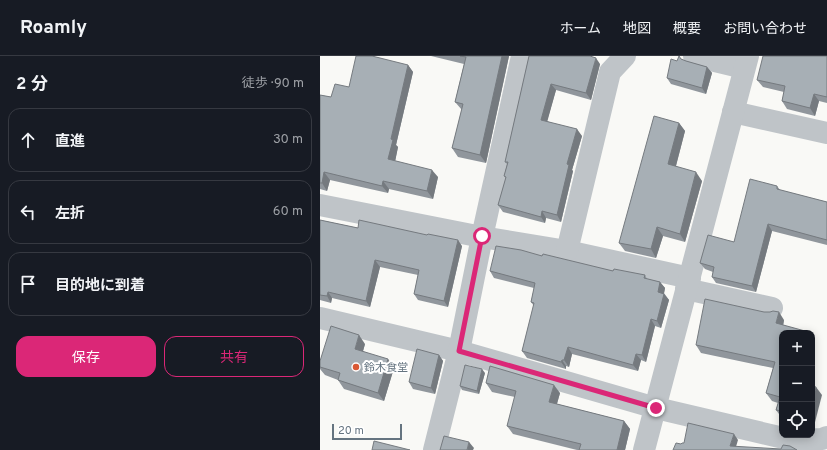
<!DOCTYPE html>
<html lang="ja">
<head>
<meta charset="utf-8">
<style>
  body { margin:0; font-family:Overpass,"Noto Sans JP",sans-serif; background:#242831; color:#f1f3f6 }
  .controls { position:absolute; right:12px; bottom:12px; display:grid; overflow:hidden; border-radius:8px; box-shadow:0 2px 10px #0003 }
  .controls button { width:36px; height:36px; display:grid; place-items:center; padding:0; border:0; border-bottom:1px solid #363941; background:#171b24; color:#f1f3f6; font:20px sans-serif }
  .scale { position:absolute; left:12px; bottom:10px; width:70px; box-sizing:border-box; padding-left:4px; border:2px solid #657480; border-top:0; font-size:11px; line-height:14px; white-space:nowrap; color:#657480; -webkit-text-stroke:3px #fff; paint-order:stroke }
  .stop { position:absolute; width:12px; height:12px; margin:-9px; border:3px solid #db2777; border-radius:50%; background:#fff }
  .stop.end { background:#db2777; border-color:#fff; box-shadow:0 1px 4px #0008 }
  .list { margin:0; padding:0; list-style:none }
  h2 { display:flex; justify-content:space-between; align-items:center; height:52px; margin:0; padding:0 16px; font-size:17px }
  h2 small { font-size:13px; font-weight:400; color:#9ea1a6 }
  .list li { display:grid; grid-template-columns:26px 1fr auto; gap:12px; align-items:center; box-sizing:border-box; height:64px; margin:0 8px 8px; padding:0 8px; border:1px solid #363941; border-radius:12px }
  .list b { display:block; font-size:15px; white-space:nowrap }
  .list em { font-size:13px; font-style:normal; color:#9ea1a6 }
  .actions { display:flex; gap:8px; padding:12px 16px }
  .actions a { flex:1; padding:9px 0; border:1px solid #db2777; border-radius:12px; text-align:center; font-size:14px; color:#db2777 }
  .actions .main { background:#db2777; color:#fff }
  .icon { flex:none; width:22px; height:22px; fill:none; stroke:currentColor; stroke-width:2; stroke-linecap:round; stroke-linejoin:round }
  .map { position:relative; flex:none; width:507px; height:394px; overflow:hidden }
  header { display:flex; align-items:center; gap:24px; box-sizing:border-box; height:56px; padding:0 20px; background:#171b24; border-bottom:1px solid #363941 }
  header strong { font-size:19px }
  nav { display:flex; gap:22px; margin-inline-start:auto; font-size:14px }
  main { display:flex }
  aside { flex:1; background:#171b24 }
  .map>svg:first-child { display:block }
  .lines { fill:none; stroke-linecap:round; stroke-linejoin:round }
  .minor { stroke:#bfc4c8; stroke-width:22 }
  .wall { fill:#90969c }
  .shaded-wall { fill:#757a7f }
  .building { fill:#a7afb5; stroke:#757a7f }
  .route { stroke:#db2777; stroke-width:5 }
  .poi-dot { fill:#da5935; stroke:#fff; stroke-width:1.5 }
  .labels { text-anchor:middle; stroke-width:4; stroke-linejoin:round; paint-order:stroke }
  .poi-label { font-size:11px; fill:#657480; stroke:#fff; text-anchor:start }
</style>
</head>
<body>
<header>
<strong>Roamly</strong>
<nav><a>ホーム</a><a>地図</a><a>概要</a><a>お問い合わせ</a></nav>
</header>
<main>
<aside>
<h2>2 分<small>徒歩 · 90 m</small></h2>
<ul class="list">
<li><svg class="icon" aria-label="ahead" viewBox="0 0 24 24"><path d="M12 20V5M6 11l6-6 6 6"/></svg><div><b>直進</b></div><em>30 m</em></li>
<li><svg class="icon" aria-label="left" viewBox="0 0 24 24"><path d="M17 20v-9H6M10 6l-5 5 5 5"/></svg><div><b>左折</b></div><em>60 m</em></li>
<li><svg class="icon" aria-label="arrive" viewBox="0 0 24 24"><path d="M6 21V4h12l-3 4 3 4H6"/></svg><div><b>目的地に到着</b></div></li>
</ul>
<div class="actions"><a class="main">保存</a><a>共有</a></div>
</aside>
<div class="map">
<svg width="507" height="394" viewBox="0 0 507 394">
  <rect width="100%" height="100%" fill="#f9f9f6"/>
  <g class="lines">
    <g class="minor">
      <polyline points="374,0 424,12"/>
      <polyline points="413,56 507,77"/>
      <polyline points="0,149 162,181 247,195 370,222"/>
      <polyline points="247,195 290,16 305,0"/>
      <polyline points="366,233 452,252"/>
      <polyline points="0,262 139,295 336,352 472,384 502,383 507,381"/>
      <polyline points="114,394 139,295 162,181 202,0"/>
      <polyline points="324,394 428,0"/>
    </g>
  </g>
  <g class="wall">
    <polygon points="111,0 189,0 166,107 138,101 132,92 142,54 135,46 144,8"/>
    <polygon points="209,0 280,8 271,44 236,34 227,65 262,80 252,114 253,115 241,166 226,162 225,167 183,156 178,149 186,122 184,120 187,108 185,106"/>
    <polygon points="507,0 507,47 499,45 495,60 467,53 462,45 464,36 443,31 437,24"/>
    <polygon points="361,3 366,5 387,11 392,17 386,38 351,28 347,22"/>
    <polygon points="88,9 93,16 76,89 78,91 75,105 118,121 113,143 69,133 68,137 10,124 7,135 0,133 0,39 11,41 29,31"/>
    <polygon points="359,67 365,75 356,110 382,125 365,186 343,180 336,202 305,195 299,187"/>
    <polygon points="457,130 460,134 507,146 507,189 452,175 436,236 396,227 392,221 393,216 385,213 380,207 414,186"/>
    <polygon points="0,164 38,172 142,190 128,251 98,244 94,238 98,219 60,211 50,251 12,242 11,247 0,244"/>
    <polygon points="222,200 293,215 325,219 327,223 340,226 345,232 344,237 349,244 341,272 335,270 326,306 321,304 318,315 252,298 249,311 246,310 246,313 207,302 202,295 214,250 211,246 214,232 174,222 170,215"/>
    <polygon points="464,264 462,277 462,362 456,354 458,347 452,345 446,337 453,312 381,297 376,289"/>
    <polygon points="45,288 43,295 74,312 64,345 24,333 18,324 5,319 0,313 0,305"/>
    <polygon points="119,299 123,305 115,338 93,333 89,326"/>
    <polygon points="165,317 159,338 142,334 140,330"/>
    <polygon points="166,327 240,337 237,348 304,365 310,373 305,394 257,394 193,378 187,370 195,341 172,336"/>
  </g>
  <g class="shaded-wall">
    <polygon points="182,0 189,0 166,107 160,99"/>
    <polygon points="276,2 280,8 271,44 266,37"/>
    <polygon points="88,9 93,16 76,89 78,91 74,111 68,103 71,83"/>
    <polygon points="387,11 392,17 386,38 382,32"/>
    <polygon points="231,28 236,34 226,70 221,64"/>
    <polygon points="494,38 499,45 495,60 490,52"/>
    <polygon points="359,67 365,75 354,117 348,108"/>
    <polygon points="257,73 262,80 252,114 253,115 241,166 237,159 247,108"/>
    <polygon points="112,114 118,121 113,143 107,135"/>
    <polygon points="4,116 10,124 7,135 2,127"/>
    <polygon points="376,116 382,125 365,186 360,178"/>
    <polygon points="63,125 69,133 68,137 62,130"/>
    <polygon points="222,155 226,162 225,167 221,161"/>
    <polygon points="448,168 452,175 436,236 432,230"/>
    <polygon points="337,171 343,180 336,202 331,193"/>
    <polygon points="138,184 142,190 128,251 124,245"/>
    <polygon points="55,204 60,211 50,251 46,245"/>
    <polygon points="340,226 345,232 343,243 338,236"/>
    <polygon points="8,236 12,242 11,247 7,240"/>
    <polygon points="344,238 349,244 341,272 337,265"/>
    <polygon points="459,256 464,264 462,275 456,267"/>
    <polygon points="331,263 335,270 326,306 322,299"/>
    <polygon points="39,279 45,288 41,302 35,293"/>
    <polygon points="248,291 252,298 249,311 244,304"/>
    <polygon points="316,298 321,304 318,315 313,309"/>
    <polygon points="119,299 123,305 115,338 111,332"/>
    <polygon points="68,303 74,312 64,345 58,337"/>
    <polygon points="242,304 246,310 246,313 241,306"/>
    <polygon points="162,313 165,317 159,338 157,335"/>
    <polygon points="234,329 240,337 235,354 229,346"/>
    <polygon points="496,331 502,339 494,370 492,368 492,348"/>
    <polygon points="304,365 310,373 305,394 297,394"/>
    <polygon points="414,378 418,384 415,394 410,390"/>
    <polygon points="149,386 154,392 153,394 147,394"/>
  </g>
  <g class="building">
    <polygon points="36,0 52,0 88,9 71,83 73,84 68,103 112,114 107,135 63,125 62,130 4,116 2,127 0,127 0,39 11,41 15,28 29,31"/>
    <polygon points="140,0 182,0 160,99 132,92 143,48 135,46 146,1"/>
    <polygon points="209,0 270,0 276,2 266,37 231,28 221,64 257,73 247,108 249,109 237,159 222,155 221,161 178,149 186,121 184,120 188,106 185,106"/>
    <polygon points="359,0 361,3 366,5 387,11 382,32 347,22 351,3 357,5"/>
    <polygon points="443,0 507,0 507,41 494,38 490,52 462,45 465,30 437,24"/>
    <polygon points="334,60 359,67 348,108 376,116 360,178 337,171 331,193 299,187"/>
    <polygon points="430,123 457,130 457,133 507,146 507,184 448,168 432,230 392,221 394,211 380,207 388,179 414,186"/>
    <polygon points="0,164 38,172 39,164 107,179 108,178 138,184 124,245 94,238 99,214 55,204 46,245 8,236 7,240 0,239"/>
    <polygon points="176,190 201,194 222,200 223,198 293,215 294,213 325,219 324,222 340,226 338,236 344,238 337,265 331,263 322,299 316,298 313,309 248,291 244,304 242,304 241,306 202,295 214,247 211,246 215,227 170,215"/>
    <polygon points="385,243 444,256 450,256 453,255 459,256 456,267 485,275 485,277 462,277 462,355 456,354 460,341 446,337 455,306 376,289"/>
    <polygon points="11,270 39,279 35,293 68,303 58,337 18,324 20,317 0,311 0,305"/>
    <polygon points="97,293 119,299 111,332 89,326"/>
    <polygon points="145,309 162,313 157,335 140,330"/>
    <polygon points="170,310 234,329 229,346 304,365 297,394 259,394 261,388 187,370 196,335 166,327"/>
    <polygon points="492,330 496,331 492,348"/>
    <polygon points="368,367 414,378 410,390 461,393 463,389 470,390 477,394 353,394 356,387 361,388 362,387 364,387"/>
    <polygon points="124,380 149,386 147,394 120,394"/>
    <polygon points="54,385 90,394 52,394"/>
  </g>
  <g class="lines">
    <polyline class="route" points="162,180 139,295 336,352"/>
  </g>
  <circle class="poi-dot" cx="36" cy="311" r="4"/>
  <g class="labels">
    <g class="poi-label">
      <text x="44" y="315">鈴木食堂</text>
    </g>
  </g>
</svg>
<div class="controls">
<button>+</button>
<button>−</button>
<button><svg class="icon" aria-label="locate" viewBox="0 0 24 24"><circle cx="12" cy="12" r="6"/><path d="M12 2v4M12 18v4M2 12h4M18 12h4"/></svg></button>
</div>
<div class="scale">20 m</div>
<div class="stop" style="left:162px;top:180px"></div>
<div class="stop end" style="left:336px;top:352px"></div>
</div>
</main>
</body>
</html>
